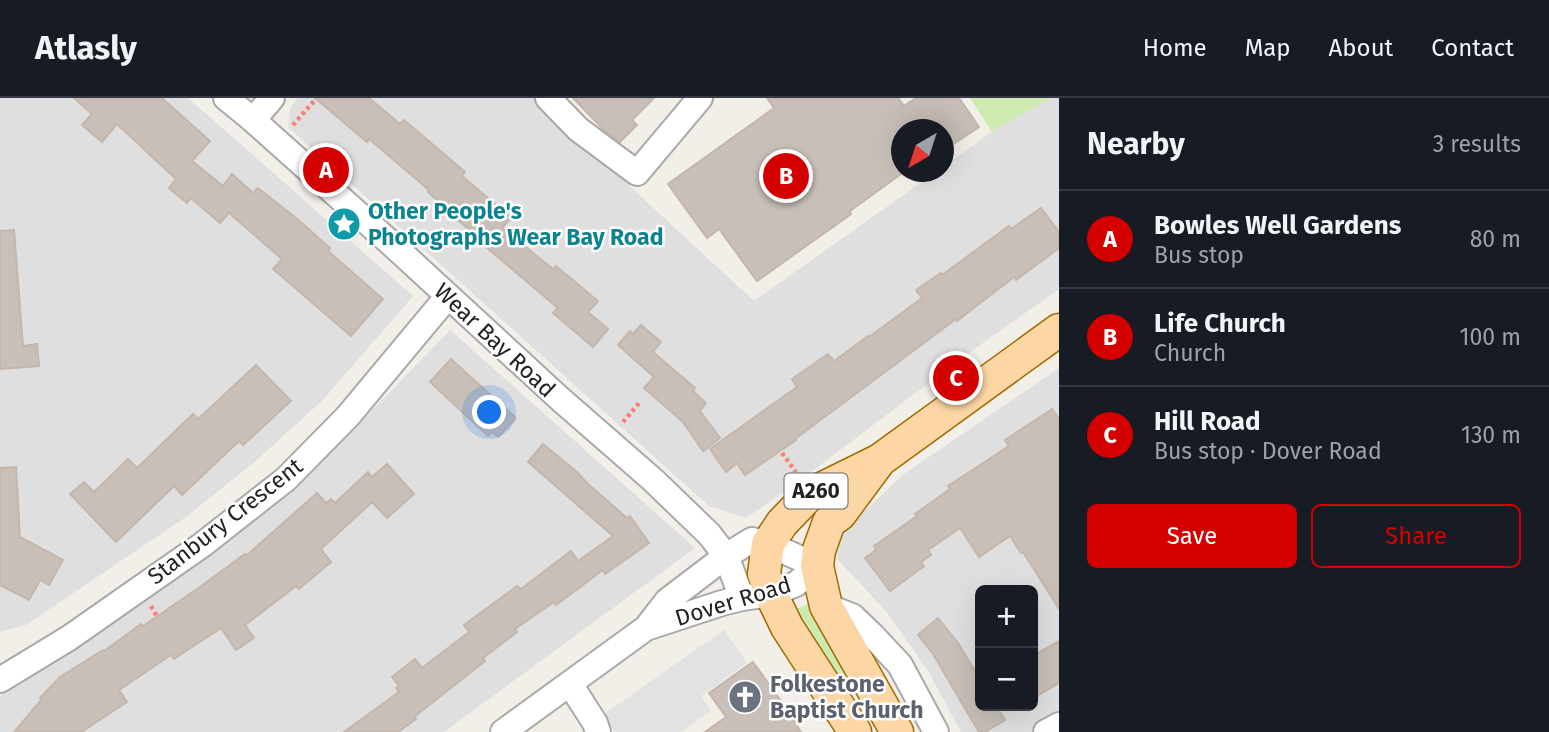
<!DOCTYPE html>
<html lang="en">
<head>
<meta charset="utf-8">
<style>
  body { margin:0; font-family:"Fira Sans",sans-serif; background:#242831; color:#f1f3f6 }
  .controls { position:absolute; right:21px; bottom:21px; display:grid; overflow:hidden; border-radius:10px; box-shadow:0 7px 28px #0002 }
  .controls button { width:63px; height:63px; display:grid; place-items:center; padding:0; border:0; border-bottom:2px solid #363941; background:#171b24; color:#f1f3f6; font:35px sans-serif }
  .compass { position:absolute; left:891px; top:21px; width:63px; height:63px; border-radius:50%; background:#171b24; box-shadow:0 7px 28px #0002; rotate:219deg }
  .you { position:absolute; left:490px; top:315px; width:24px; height:24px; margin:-18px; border:5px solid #fff; border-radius:50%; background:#1a73e8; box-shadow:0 0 0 10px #1a73e833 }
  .badge { display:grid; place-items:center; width:46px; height:46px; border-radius:50%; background:#d40000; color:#fff; font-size:23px; font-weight:700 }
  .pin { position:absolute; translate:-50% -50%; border:4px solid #fff; box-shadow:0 2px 7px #0006 }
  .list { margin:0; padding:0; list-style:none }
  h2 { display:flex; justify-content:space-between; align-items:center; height:91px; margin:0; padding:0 28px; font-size:30px }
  h2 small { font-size:23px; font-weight:400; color:#9ea1a6 }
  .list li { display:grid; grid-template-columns:46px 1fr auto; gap:21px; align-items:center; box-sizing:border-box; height:98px; padding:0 28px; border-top:2px solid #363941 }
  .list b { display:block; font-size:26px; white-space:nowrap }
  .list p { margin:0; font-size:23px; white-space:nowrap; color:#9ea1a6 }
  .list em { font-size:23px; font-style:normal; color:#9ea1a6 }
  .actions { display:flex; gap:14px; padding:21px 28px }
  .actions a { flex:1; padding:16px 0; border:2px solid #d40000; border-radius:10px; text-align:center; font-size:24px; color:#d40000 }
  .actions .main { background:#d40000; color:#fff }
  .map { position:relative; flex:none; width:1059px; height:634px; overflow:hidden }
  header { display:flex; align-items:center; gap:42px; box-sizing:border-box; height:98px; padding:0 35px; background:#171b24; border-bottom:2px solid #363941 }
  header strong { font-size:33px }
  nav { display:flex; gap:38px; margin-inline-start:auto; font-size:24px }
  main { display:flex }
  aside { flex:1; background:#171b24 }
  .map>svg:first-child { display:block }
  .residential { fill:#e0dfdf; fill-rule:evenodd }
  .grass { fill:#cdebb0 }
  .parking { fill:#e2e2e2 }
  .building { fill:#c7bfb8; stroke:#c4b6ab; stroke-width:2 }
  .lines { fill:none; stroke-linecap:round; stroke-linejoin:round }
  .minor-casing { stroke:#a9a9a9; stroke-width:28 }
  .major-casing { stroke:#a06b00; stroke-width:35 }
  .path { stroke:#fa8072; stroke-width:4.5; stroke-dasharray:3.5 3.5; stroke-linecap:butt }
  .minor { stroke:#fff; stroke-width:24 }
  .major { stroke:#fcd6a4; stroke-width:32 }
  .labels { text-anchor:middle; stroke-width:5; stroke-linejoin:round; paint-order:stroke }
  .shield { fill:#fff; stroke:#646464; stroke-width:2 }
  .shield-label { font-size:21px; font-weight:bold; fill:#222 }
  .culture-label { font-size:23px; font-weight:bold; fill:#0d838f; stroke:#fff; text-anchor:start }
  .street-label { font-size:23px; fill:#222; stroke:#fff }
  .worship-label { font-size:23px; font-weight:bold; fill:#5b616d; stroke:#fff; text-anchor:start }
</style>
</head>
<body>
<header>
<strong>Atlasly</strong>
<nav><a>Home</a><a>Map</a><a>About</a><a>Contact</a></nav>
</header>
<main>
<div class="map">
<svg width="1059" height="634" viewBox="0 0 1059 634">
  <rect width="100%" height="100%" fill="#f2efe9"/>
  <g class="residential">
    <polygon points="0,0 188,0 413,198 323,302 252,366 186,419 26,527 0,534"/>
    <polygon points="298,0 534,0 754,203 936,74 944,74 944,68 992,34 1050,0 1059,0 1059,191 963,259 790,390 746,420 709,408 288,29 290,10"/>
    <polygon points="450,232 695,450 444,634 0,634 0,599 6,592 33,574 88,542 208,457 283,400 352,333"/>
    <path d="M1059,270V634H961L928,573L910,547L885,512L838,462L835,451L836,440L904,376ZM980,492H1033V608H980Z"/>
  </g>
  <g class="grass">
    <polygon points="970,0 1050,0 992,34"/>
    <polygon points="811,505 855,583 840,593 791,513"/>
  </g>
  <polygon class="parking" points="724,532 747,565 701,598 711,613 681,634 615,634 603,617"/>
  <g class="building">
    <polygon points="74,0 162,0 210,43 192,63 223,88 232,76 253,95 258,90 296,120 330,150 328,153 383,201 351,238 273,171 282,161 229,115 220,125 191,100 187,105 169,90 176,81 117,26 102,44 82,27 92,16"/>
    <polygon points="315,0 369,0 400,26 404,22 465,74 462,78 511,120 502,130 553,171 556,168 598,203 588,214 608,231 593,249 553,215 558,210 486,149 488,147 437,105 439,104 428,94 429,92 369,41 367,44"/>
    <polygon points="573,0 654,0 632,22 637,27 620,44 604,32"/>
    <polygon points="767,0 898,0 904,8 916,0 959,0 979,29 943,53 943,32 901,32 901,76 850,113 851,116 757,183 719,131 707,140 668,86 774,10"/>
    <polygon points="1041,110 1059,134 1059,150 1016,182 1014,179 957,223 956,221 795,341 796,342 745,377 737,365 726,374 710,351 797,289 792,281 828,256 834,263 868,238 869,239 922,200 916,192 941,175 942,177 1009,128 1011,131"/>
    <polygon points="14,132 23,248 37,246 39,268 0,271 0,133"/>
    <polygon points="641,227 661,244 653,254 695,290 693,293 706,305 700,313 720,340 703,353 683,324 644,290 654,279 618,247 630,233 633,236"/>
    <polygon points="451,261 516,320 498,339 493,334 488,338 430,284"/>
    <polygon points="256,267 291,303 243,347 239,343 182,397 174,388 116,444 70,396 84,384 94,394 128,361 137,370 193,316 198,321"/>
    <polygon points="1052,311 1059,321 1059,511 1023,454 1021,455 1010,438 979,459 960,430 928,452 931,457 921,464 924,468 890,493 865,460 876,452 874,448 917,418 915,416 950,391 948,388 1009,348 1005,342"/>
    <polygon points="543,346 577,374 588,386 627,420 630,418 649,445 605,476 603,472 556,507 554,504 515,531 517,534 483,560 485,563 414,619 416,621 398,634 344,634 399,594 396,590 399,588 392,579 415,561 422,570 469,534 464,527 517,488 521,491 571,453 578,463 613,438 528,364"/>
    <polygon points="387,366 414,396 387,420 372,404 321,451 331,464 299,491 296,488 245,527 254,540 236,552 221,530 174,561 171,557 119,592 127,604 81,634 14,634 42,601 40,600 60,579 103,552 104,553 141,526 143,528 197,491 245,456 247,457 317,395 326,405 331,401 335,405 368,374 372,379"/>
    <polygon points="16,369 20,439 63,462 49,487 40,482 29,502 0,487 0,370"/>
    <polygon points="938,520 958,545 980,581 980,608 996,608 1005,622 985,634 979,634 933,556 918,537"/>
    <polygon points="1059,543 1059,585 1033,600 1033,558"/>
    <polygon points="753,564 781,603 801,634 705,634 726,619 709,595"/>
  </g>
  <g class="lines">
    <defs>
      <g id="minor">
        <polyline points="226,0 253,22 395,149 559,300 653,382 709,436 726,458 742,500"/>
        <polyline points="548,0 578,31 637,75 700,0"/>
        <polyline points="253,22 272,0"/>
        <polyline points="826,508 852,518 873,538 900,567 936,634"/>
        <polyline points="0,582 69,540 202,447 286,381 348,318 448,198"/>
        <polyline points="570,586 595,625 598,634"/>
        <polyline points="503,634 646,530 667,503 726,458 752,442 768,446 817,468 796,486 771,496 742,500 722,505 646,530"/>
        <polyline points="1046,634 1059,627"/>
      </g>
      <g id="major">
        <polyline points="877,366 840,416 829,424 819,452 817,468 826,508 897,634"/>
        <polyline points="855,634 787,529 771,496 764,476 768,446 782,425 809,397 880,362 1059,232"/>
      </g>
    </defs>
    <use href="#minor" class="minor-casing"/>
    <use href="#major" class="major-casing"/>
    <g class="path">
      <polyline points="293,27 314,3"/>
      <polyline points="623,324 640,304"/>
      <polyline points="782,355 796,374"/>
      <polyline points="151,508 158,520"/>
    </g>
    <use href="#minor" class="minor"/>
    <use href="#major" class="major"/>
  </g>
  <defs>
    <symbol id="sight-disc" viewBox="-11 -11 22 22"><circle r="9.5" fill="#0f9aa8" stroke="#fff"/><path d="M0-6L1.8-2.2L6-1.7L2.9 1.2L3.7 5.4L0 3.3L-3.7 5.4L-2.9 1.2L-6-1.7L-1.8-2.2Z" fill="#fff"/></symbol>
    <symbol id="church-disc" viewBox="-11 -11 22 22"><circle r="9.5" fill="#6b7280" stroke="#fff"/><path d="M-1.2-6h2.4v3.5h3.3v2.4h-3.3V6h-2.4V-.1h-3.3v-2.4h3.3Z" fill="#fff"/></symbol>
  </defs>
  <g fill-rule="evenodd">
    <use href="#sight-disc" x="325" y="107" width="38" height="38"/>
    <use href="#church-disc" x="726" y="580" width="38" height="38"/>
  </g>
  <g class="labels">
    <rect class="shield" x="784.5" y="375.5" width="63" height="35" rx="5"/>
    <g class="shield-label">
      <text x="816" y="400">A260</text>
    </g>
    <g class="culture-label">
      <text x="368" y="121">Other People's<tspan x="368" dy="26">Photographs Wear Bay Road</tspan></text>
    </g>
    <g class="street-label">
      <text transform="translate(495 242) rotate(43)" y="8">Wear Bay Road</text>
      <text transform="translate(225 423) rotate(-38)" y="8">Stanbury Crescent</text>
      <text transform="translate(733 503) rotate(-17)" y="8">Dover Road</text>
    </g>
    <g class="worship-label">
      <text x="770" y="594">Folkestone<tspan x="770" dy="26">Baptist Church</tspan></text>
    </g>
  </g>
</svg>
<div class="controls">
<button>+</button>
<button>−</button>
</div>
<svg class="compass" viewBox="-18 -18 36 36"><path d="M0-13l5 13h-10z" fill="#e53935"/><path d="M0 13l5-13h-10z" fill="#9ea1a6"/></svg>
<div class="you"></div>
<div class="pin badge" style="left:326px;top:72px">A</div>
<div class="pin badge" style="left:786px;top:78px">B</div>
<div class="pin badge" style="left:956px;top:280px">C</div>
</div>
<aside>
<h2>Nearby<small>3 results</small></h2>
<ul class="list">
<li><span class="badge">A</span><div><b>Bowles Well Gardens</b><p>Bus stop</p></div><em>80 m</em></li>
<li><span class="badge">B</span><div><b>Life Church</b><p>Church</p></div><em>100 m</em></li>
<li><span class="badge">C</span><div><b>Hill Road</b><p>Bus stop · Dover Road</p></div><em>130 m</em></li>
</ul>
<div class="actions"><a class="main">Save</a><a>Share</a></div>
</aside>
</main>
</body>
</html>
